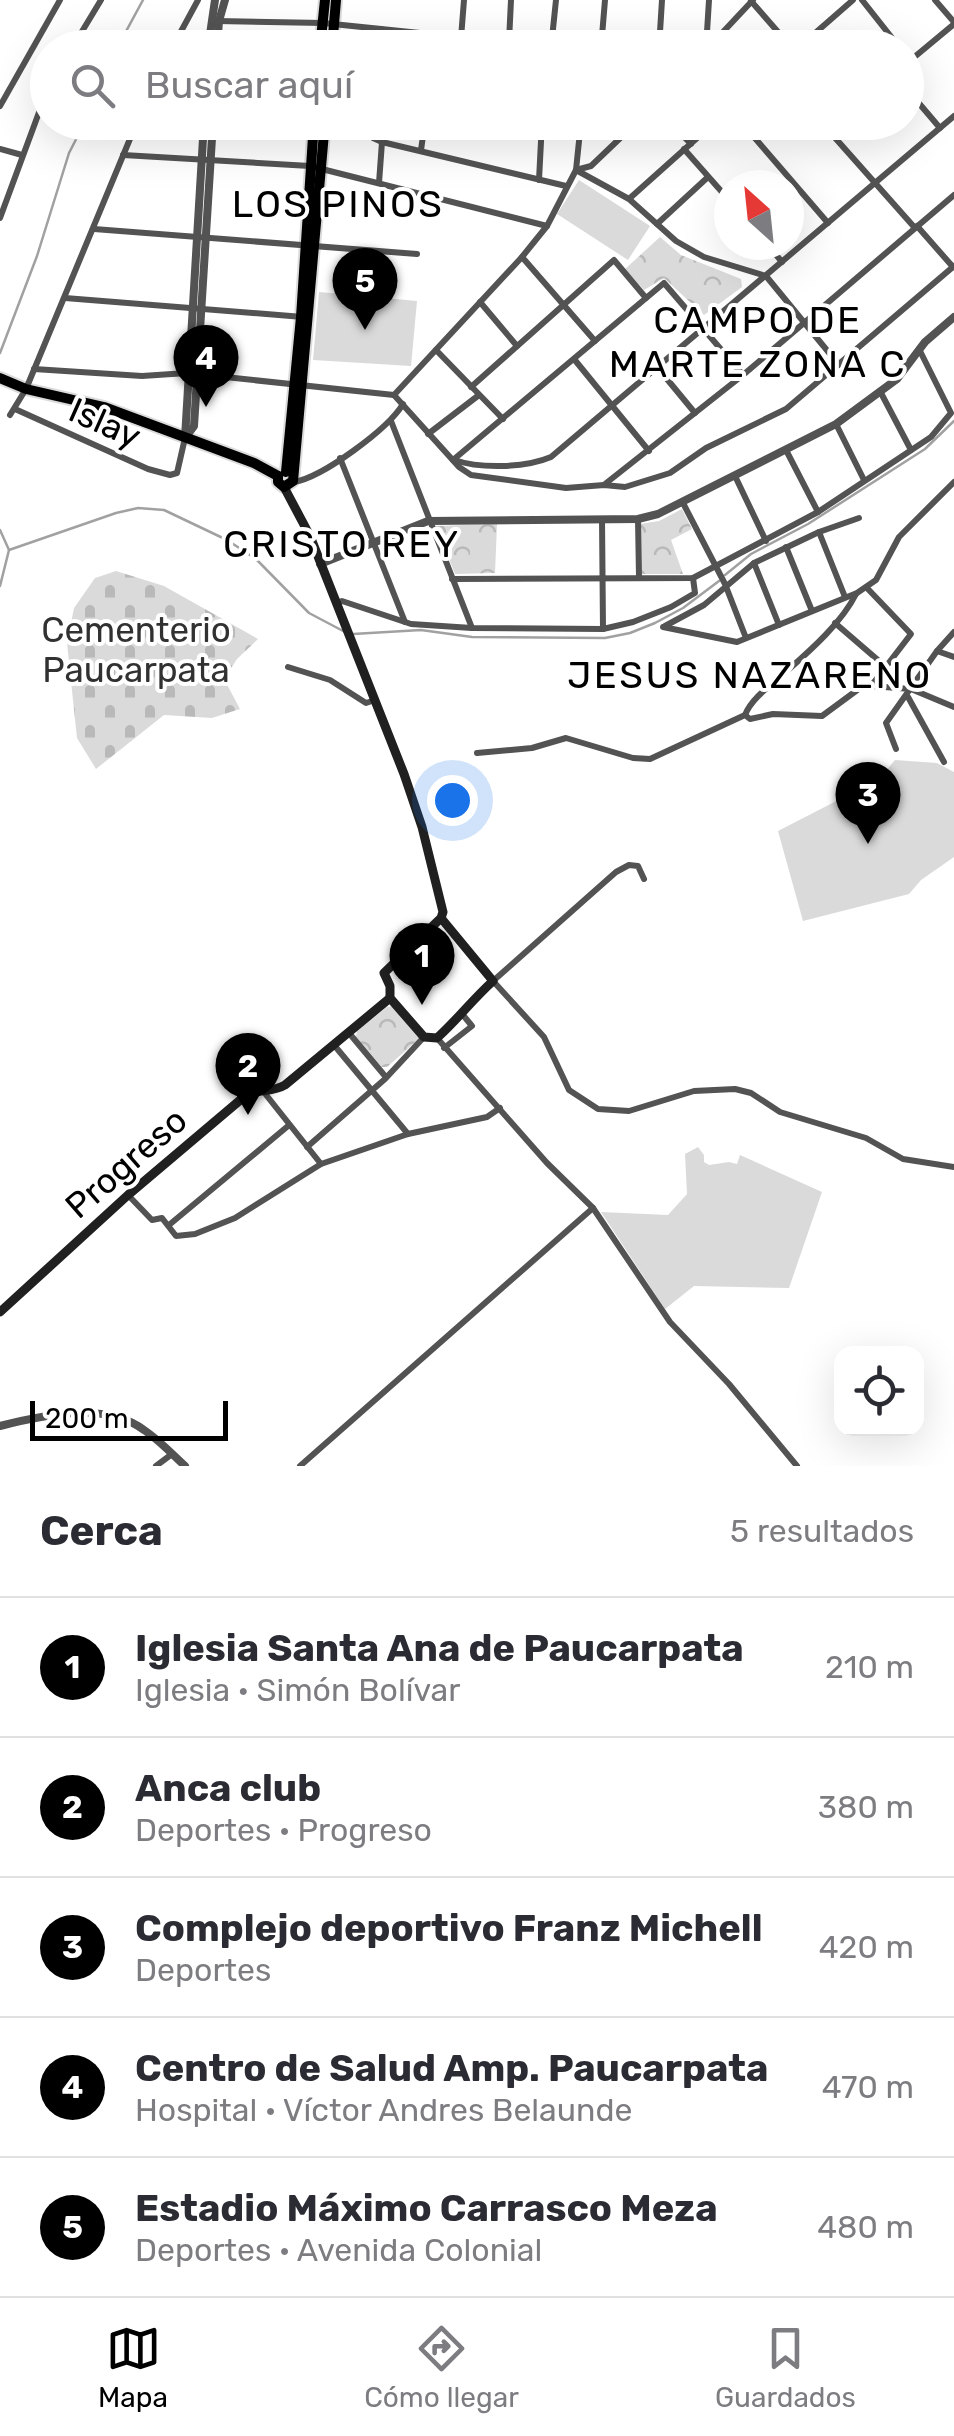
<!DOCTYPE html>
<html lang="es">
<head>
<meta charset="utf-8">
<style>
  body { margin:0; font-family:Rubik,sans-serif; background:#f2f2f3; color:#2b2b33 }
  .controls { position:absolute; right:30px; bottom:30px; display:grid; overflow:hidden; border-radius:20px; box-shadow:0 10px 40px #0002 }
  .controls button { width:90px; height:90px; display:grid; place-items:center; padding:0; border:0; border-bottom:2px solid #e1e1e2; background:#fff; color:#2b2b33; font:50px sans-serif }
  .compass { position:absolute; left:714px; top:170px; width:90px; height:90px; border-radius:50%; background:#fff; box-shadow:0 10px 40px #0002; rotate:333deg }
  .scale { position:absolute; left:30px; bottom:25px; width:198px; box-sizing:border-box; padding-left:10px; border:5px solid #000; border-top:0; font-size:28px; line-height:35px; white-space:nowrap; color:#000; -webkit-text-stroke:8px #fff; paint-order:stroke }
  .you { position:absolute; left:452px; top:800px; width:35px; height:35px; margin:-25px; border:8px solid #fff; border-radius:50%; background:#1a73e8; box-shadow:0 0 0 15px #1a73e833 }
  .badge { display:grid; place-items:center; width:65px; height:65px; border-radius:50%; background:#000; color:#fff; font-size:32px; font-weight:700 }
  .pin { position:absolute; translate:-50% -82px; filter:drop-shadow(0 2px 5px #0008) }
  .pin::after { content:''; position:absolute; top:52px; width:35px; height:30px; background:inherit; clip-path:polygon(0 0,100% 0,50% 100%) }
  .list { margin:0; padding:0; list-style:none }
  h2 { display:flex; justify-content:space-between; align-items:center; height:130px; margin:0; padding:0 40px; font-size:42px }
  h2 small { font-size:32px; font-weight:400; color:#7c7c81 }
  .list li { display:grid; grid-template-columns:65px 1fr auto; gap:30px; align-items:center; box-sizing:border-box; height:140px; padding:0 40px; border-top:2px solid #e1e1e2 }
  .list b { display:block; font-size:38px; white-space:nowrap }
  .list p { margin:0; font-size:32px; white-space:nowrap; color:#7c7c81 }
  .list em { font-size:32px; font-style:normal; color:#7c7c81 }
  .icon { flex:none; width:55px; height:55px; fill:none; stroke:currentColor; stroke-width:2; stroke-linecap:round; stroke-linejoin:round }
  .map { position:relative; flex:none; width:954px; height:1466px; overflow:hidden }
  .search { position:absolute; background:#fff; box-shadow:0 10px 40px #0002; left:30px; right:30px; top:30px; height:110px; display:flex; align-items:center; gap:25px; box-sizing:border-box; padding:0 35px; border-radius:55px; color:#7c7c81; font-size:38px }
  .sheet { height:830px; background:#fff }
  nav { display:flex; justify-content:space-around; align-items:center; box-sizing:border-box; height:140px; border-top:2px solid #e1e1e2; background:#fff; font-size:28px; color:#7c7c81 }
  nav a { display:grid; justify-items:center; gap:5px }
  nav .on { color:#000 }
  .map>svg:first-child { display:block }
  .cemetery { fill:url(#cemetery-stones) }
  .park { fill:url(#park-crowns) }
  .pitch { fill:#dadada }
  .lines { fill:none; stroke-linecap:round; stroke-linejoin:round }
  .stream { stroke:#a1a1a1; stroke-width:2.5 }
  .primary-casing { stroke:#dbdbdb; stroke-width:14 }
  .minor { stroke:#535353; stroke-width:6 }
  .tertiary { stroke:#535353; stroke-width:8 }
  .secondary { stroke:#202020; stroke-width:9 }
  .primary { stroke:#000; stroke-width:10 }
  .labels { text-anchor:middle; stroke-width:8; stroke-linejoin:round; paint-order:stroke }
  .street-label { font-size:35px; fill:#000; stroke:#fff }
  .park-label { font-size:35px; fill:#313131; stroke:#fff }
  .neighbourhood-label { font-size:38px; letter-spacing:2.5px; fill:#000; stroke:#fff }
</style>
</head>
<body>
<div class="map">
<svg width="954" height="1466" viewBox="0 0 954 1466">
  <defs>
    <pattern id="cemetery-stones" width="16" height="16" patternUnits="userSpaceOnUse" patternTransform="scale(2.5)"><rect width="16" height="16" fill="#dadada"/><path d="M2 7V4a2 2 0 0 1 4 0v3zM10 15v-3a2 2 0 0 1 4 0v3z" fill="#b9b9b9"/></pattern>
    <pattern id="park-crowns" width="20" height="18" patternUnits="userSpaceOnUse" patternTransform="scale(2.5)"><rect width="20" height="18" fill="#dadada"/><path d="M2 6a3 3 0 1 1 6 0M12 15a3 3 0 1 1 6 0" fill="none" stroke="#b9b9b9"/></pattern>
  </defs>
  <rect width="100%" height="100%" fill="#fff"/>
  <polygon class="cemetery" points="116,571 164,586 258,639 237,659 224,679 240,709 212,718 164,715 96,769 77,738 67,643 74,608 95,578"/>
  <g class="park">
    <polygon points="660,237 681,255 741,279 742,287 704,315 664,278 644,290 625,269"/>
    <polygon points="682,509 692,529 671,540 683,574 641,574 640,524 659,521"/>
    <polygon points="497,524 495,573 455,574 436,526"/>
    <polygon points="393,1006 420,1038 387,1067 382,1067 356,1037 357,1031 387,1007"/>
  </g>
  <g class="pitch">
    <polygon points="579,180 650,226 628,260 557,214"/>
    <polygon points="319,292 417,301 411,366 313,360"/>
    <polygon points="495,532 495,569 470,569 470,533"/>
    <polygon points="895,760 937,763 954,772 954,857 921,880 909,894 803,921 778,831 879,779"/>
    <polygon points="698,1147 704,1155 704,1162 709,1165 729,1162 737,1164 740,1155 822,1192 789,1288 694,1286 665,1309 601,1212 668,1215 687,1194 685,1154"/>
  </g>
  <g class="lines">
    <g class="stream">
      <polyline points="117,48 143,0"/>
      <polyline points="0,353 37,256 69,153 85,122"/>
      <polyline points="0,530 9,550 0,586"/>
      <polyline points="9,550 116,513 138,508 164,510 227,540 256,559 309,613 345,632"/>
      <polyline points="725,575 751,554 808,524 925,449 954,421"/>
      <polyline points="353,634 421,630 472,637 605,638 630,633 655,623 683,608 719,581"/>
    </g>
    <defs>
      <g id="primary">
        <polyline points="320,48 325,0"/>
        <polyline points="332,48 336,0"/>
        <polyline points="0,378 26,389 104,407 254,463 278,476"/>
        <polyline points="286,472 301,317 314,122"/>
        <polyline points="278,476 278,482 284,487 293,481 325,122"/>
      </g>
    </defs>
    <use href="#primary" class="primary-casing"/>
    <g class="minor">
      <polyline points="862,0 900,48"/>
      <polyline points="935,0 954,22"/>
      <polyline points="751,1 792,48"/>
      <polyline points="217,21 323,23 567,48"/>
      <polyline points="810,37 819,48"/>
      <polyline points="461,38 464,0"/>
      <polyline points="509,41 511,0"/>
      <polyline points="72,48 101,0"/>
      <polyline points="172,48 198,0"/>
      <polyline points="380,48 381,29"/>
      <polyline points="431,48 432,33"/>
      <polyline points="551,48 556,0"/>
      <polyline points="601,48 605,0"/>
      <polyline points="659,48 662,0"/>
      <polyline points="706,48 709,0"/>
      <polyline points="708,48 753,0"/>
      <polyline points="798,48 853,0"/>
      <polyline points="906,64 954,24"/>
      <polyline points="906,88 940,128"/>
      <polyline points="0,106 60,0"/>
      <polyline points="373,122 373,138 382,142 566,186"/>
      <polyline points="581,122 576,170 629,199 676,241 704,257 766,276 839,365"/>
      <polyline points="612,122 634,125"/>
      <polyline points="669,122 691,144"/>
      <polyline points="741,122 828,223"/>
      <polyline points="821,122 915,228"/>
      <polyline points="828,130 837,122"/>
      <polyline points="0,149 22,155"/>
      <polyline points="684,149 729,200"/>
      <polyline points="421,150 425,122"/>
      <polyline points="123,155 310,166 547,226"/>
      <polyline points="539,180 542,122"/>
      <polyline points="379,183 382,142"/>
      <polyline points="630,198 715,122"/>
      <polyline points="0,218 48,88"/>
      <polyline points="657,224 708,177"/>
      <polyline points="917,226 953,267"/>
      <polyline points="94,229 417,254"/>
      <polyline points="768,245 782,262"/>
      <polyline points="522,257 595,341"/>
      <polyline points="65,298 303,317"/>
      <polyline points="480,302 517,346"/>
      <polyline points="436,350 503,419"/>
      <polyline points="574,359 649,451"/>
      <polyline points="657,367 695,413"/>
      <polyline points="34,369 142,376 187,373 394,395"/>
      <polyline points="471,387 614,260 646,298"/>
      <polyline points="881,393 911,450"/>
      <polyline points="394,395 459,467 471,475 566,488 604,485 625,487 670,473 706,448 786,409 954,266"/>
      <polyline points="394,395 522,257 547,226 576,170 591,166 637,122"/>
      <polyline points="15,409 148,469 170,475 177,473 185,438"/>
      <polyline points="10,415 26,389 137,122"/>
      <polyline points="391,421 472,628"/>
      <polyline points="836,424 864,480"/>
      <polyline points="428,434 479,395"/>
      <polyline points="786,450 818,512"/>
      <polyline points="340,458 405,622"/>
      <polyline points="453,460 664,283 743,375"/>
      <path d="M454,460C481,469 525,468 551,457L954,116"/>
      <polyline points="735,476 766,541"/>
      <path d="M294,482C323,477 388,429 403,404"/>
      <polyline points="605,484 743,375 954,195"/>
      <polyline points="683,503 725,584 746,638"/>
      <polyline points="602,519 603,629"/>
      <polyline points="638,519 639,577"/>
      <polyline points="819,532 845,597"/>
      <polyline points="786,547 812,611"/>
      <polyline points="754,563 779,625"/>
      <polyline points="452,579 693,578 818,512 931,437 951,413 919,349"/>
      <polyline points="867,588 911,634 871,686"/>
      <polyline points="336,603 342,601 411,624 472,628 603,629 633,622 671,607 695,593 693,578"/>
      <polyline points="835,623 886,667"/>
      <polyline points="665,626 704,605 754,563 819,532 859,518"/>
      <polyline points="663,627 737,642 857,593 876,580 899,537 954,482"/>
      <polyline points="937,651 954,657"/>
      <polyline points="288,667 330,680 366,703 375,700"/>
      <polyline points="908,697 944,762"/>
      <path d="M745,715C752,697 774,683 788,670C812,649 842,622 856,594"/>
      <polyline points="896,749 886,723 937,651 954,632"/>
      <polyline points="477,753 532,748 566,738 633,758 650,759 745,715 750,719 773,714 822,716 860,688 871,686 911,689 954,707"/>
      <polyline points="644,879 638,866 629,865 616,872 493,981 544,1037 569,1090 598,1109 629,1111 694,1091 735,1089 751,1093 780,1112 866,1138 903,1159 954,1167"/>
      <polyline points="349,1033 385,1076"/>
      <polyline points="437,1038 547,1163 593,1208 670,1322 729,1384 797,1466"/>
      <polyline points="334,1045 408,1134"/>
      <polyline points="444,1048 472,1026 463,1015"/>
      <polyline points="263,1091 321,1164"/>
      <polyline points="307,1147 385,1079 424,1037"/>
      <polyline points="128,1195 152,1220 162,1218 176,1236 195,1234 235,1218 321,1164 408,1134 487,1117 500,1108"/>
      <polyline points="169,1225 288,1126"/>
      <polyline points="156,1466 172,1454"/>
      <polyline points="300,1466 593,1208"/>
    </g>
    <g class="tertiary">
      <polyline points="208,48 215,0"/>
      <polyline points="217,48 219,21 225,0"/>
      <polyline points="185,438 194,426 213,122"/>
      <polyline points="185,438 204,122"/>
      <polyline points="320,564 428,521 638,519 658,514 836,424 897,379 925,342 954,317"/>
      <path d="M0,1426C43,1415 105,1401 144,1430C159,1440 172,1454 185,1466"/>
    </g>
    <g class="secondary">
      <path d="M284,487L310,536L404,774L422,827L443,912L441,918L493,981C472,1000 458,1019 437,1038L424,1037L390,998V986L384,973L441,918"/>
      <path d="M0,1312L128,1195L245,1096C257,1088 272,1093 285,1085L390,998"/>
    </g>
    <use href="#primary" class="primary"/>
  </g>
  <g class="labels">
    <g class="street-label">
      <text transform="translate(105 423) rotate(24)" y="12">Islay</text>
      <text transform="translate(126 1163) rotate(-41)" y="12">Progreso</text>
    </g>
    <g class="park-label">
      <text x="136" y="642">Cementerio<tspan x="136" dy="40">Paucarpata</tspan></text>
    </g>
    <g class="neighbourhood-label">
      <text x="338" y="217">LOS PINOS</text>
      <text x="758" y="333">CAMPO DE<tspan x="758" dy="44">MARTE ZONA C</tspan></text>
      <text x="342" y="557">CRISTO REY</text>
      <text x="750" y="688">JESUS NAZARENO</text>
    </g>
  </g>
</svg>
<div class="controls">
<button><svg class="icon" aria-label="locate" viewBox="0 0 24 24"><circle cx="12" cy="12" r="6"/><path d="M12 2v4M12 18v4M2 12h4M18 12h4"/></svg></button>
</div>
<svg class="compass" viewBox="-18 -18 36 36"><path d="M0-13l5 13h-10z" fill="#e53935"/><path d="M0 13l5-13h-10z" fill="#7c7c81"/></svg>
<div class="scale">200 m</div>
<div class="you"></div>
<div class="pin badge" style="left:422px;top:1005px">1</div>
<div class="pin badge" style="left:248px;top:1115px">2</div>
<div class="pin badge" style="left:868px;top:844px">3</div>
<div class="pin badge" style="left:206px;top:407px">4</div>
<div class="pin badge" style="left:365px;top:330px">5</div>
<div class="search"><svg class="icon" aria-label="search" viewBox="0 0 24 24"><circle cx="10" cy="10" r="6"/><path d="M15 15l6 6"/></svg>Buscar aquí</div>
</div>
<section class="sheet">
<h2>Cerca<small>5 resultados</small></h2>
<ul class="list">
<li><span class="badge">1</span><div><b>Iglesia Santa Ana de Paucarpata</b><p>Iglesia · Simón Bolívar</p></div><em>210 m</em></li>
<li><span class="badge">2</span><div><b>Anca club</b><p>Deportes · Progreso</p></div><em>380 m</em></li>
<li><span class="badge">3</span><div><b>Complejo deportivo Franz Michell</b><p>Deportes</p></div><em>420 m</em></li>
<li><span class="badge">4</span><div><b>Centro de Salud Amp. Paucarpata</b><p>Hospital · Víctor Andres Belaunde</p></div><em>470 m</em></li>
<li><span class="badge">5</span><div><b>Estadio Máximo Carrasco Meza</b><p>Deportes · Avenida Colonial</p></div><em>480 m</em></li>
</ul>
</section>
<nav>
<a class="on"><svg class="icon" aria-label="map" viewBox="0 0 24 24"><path d="M3 6l6-2 6 2 6-2v14l-6 2-6-2-6 2zM9 4v14M15 6v14"/></svg>Mapa</a>
<a><svg class="icon" aria-label="directions" viewBox="0 0 24 24"><path d="M12 3l9 9-9 9-9-9zM9 14v-3h6M13 9l2 2-2 2"/></svg>Cómo llegar</a>
<a><svg class="icon" aria-label="saved" viewBox="0 0 24 24"><path d="M7 4h10v16l-5-4-5 4z"/></svg>Guardados</a>
</nav>
</body>
</html>
